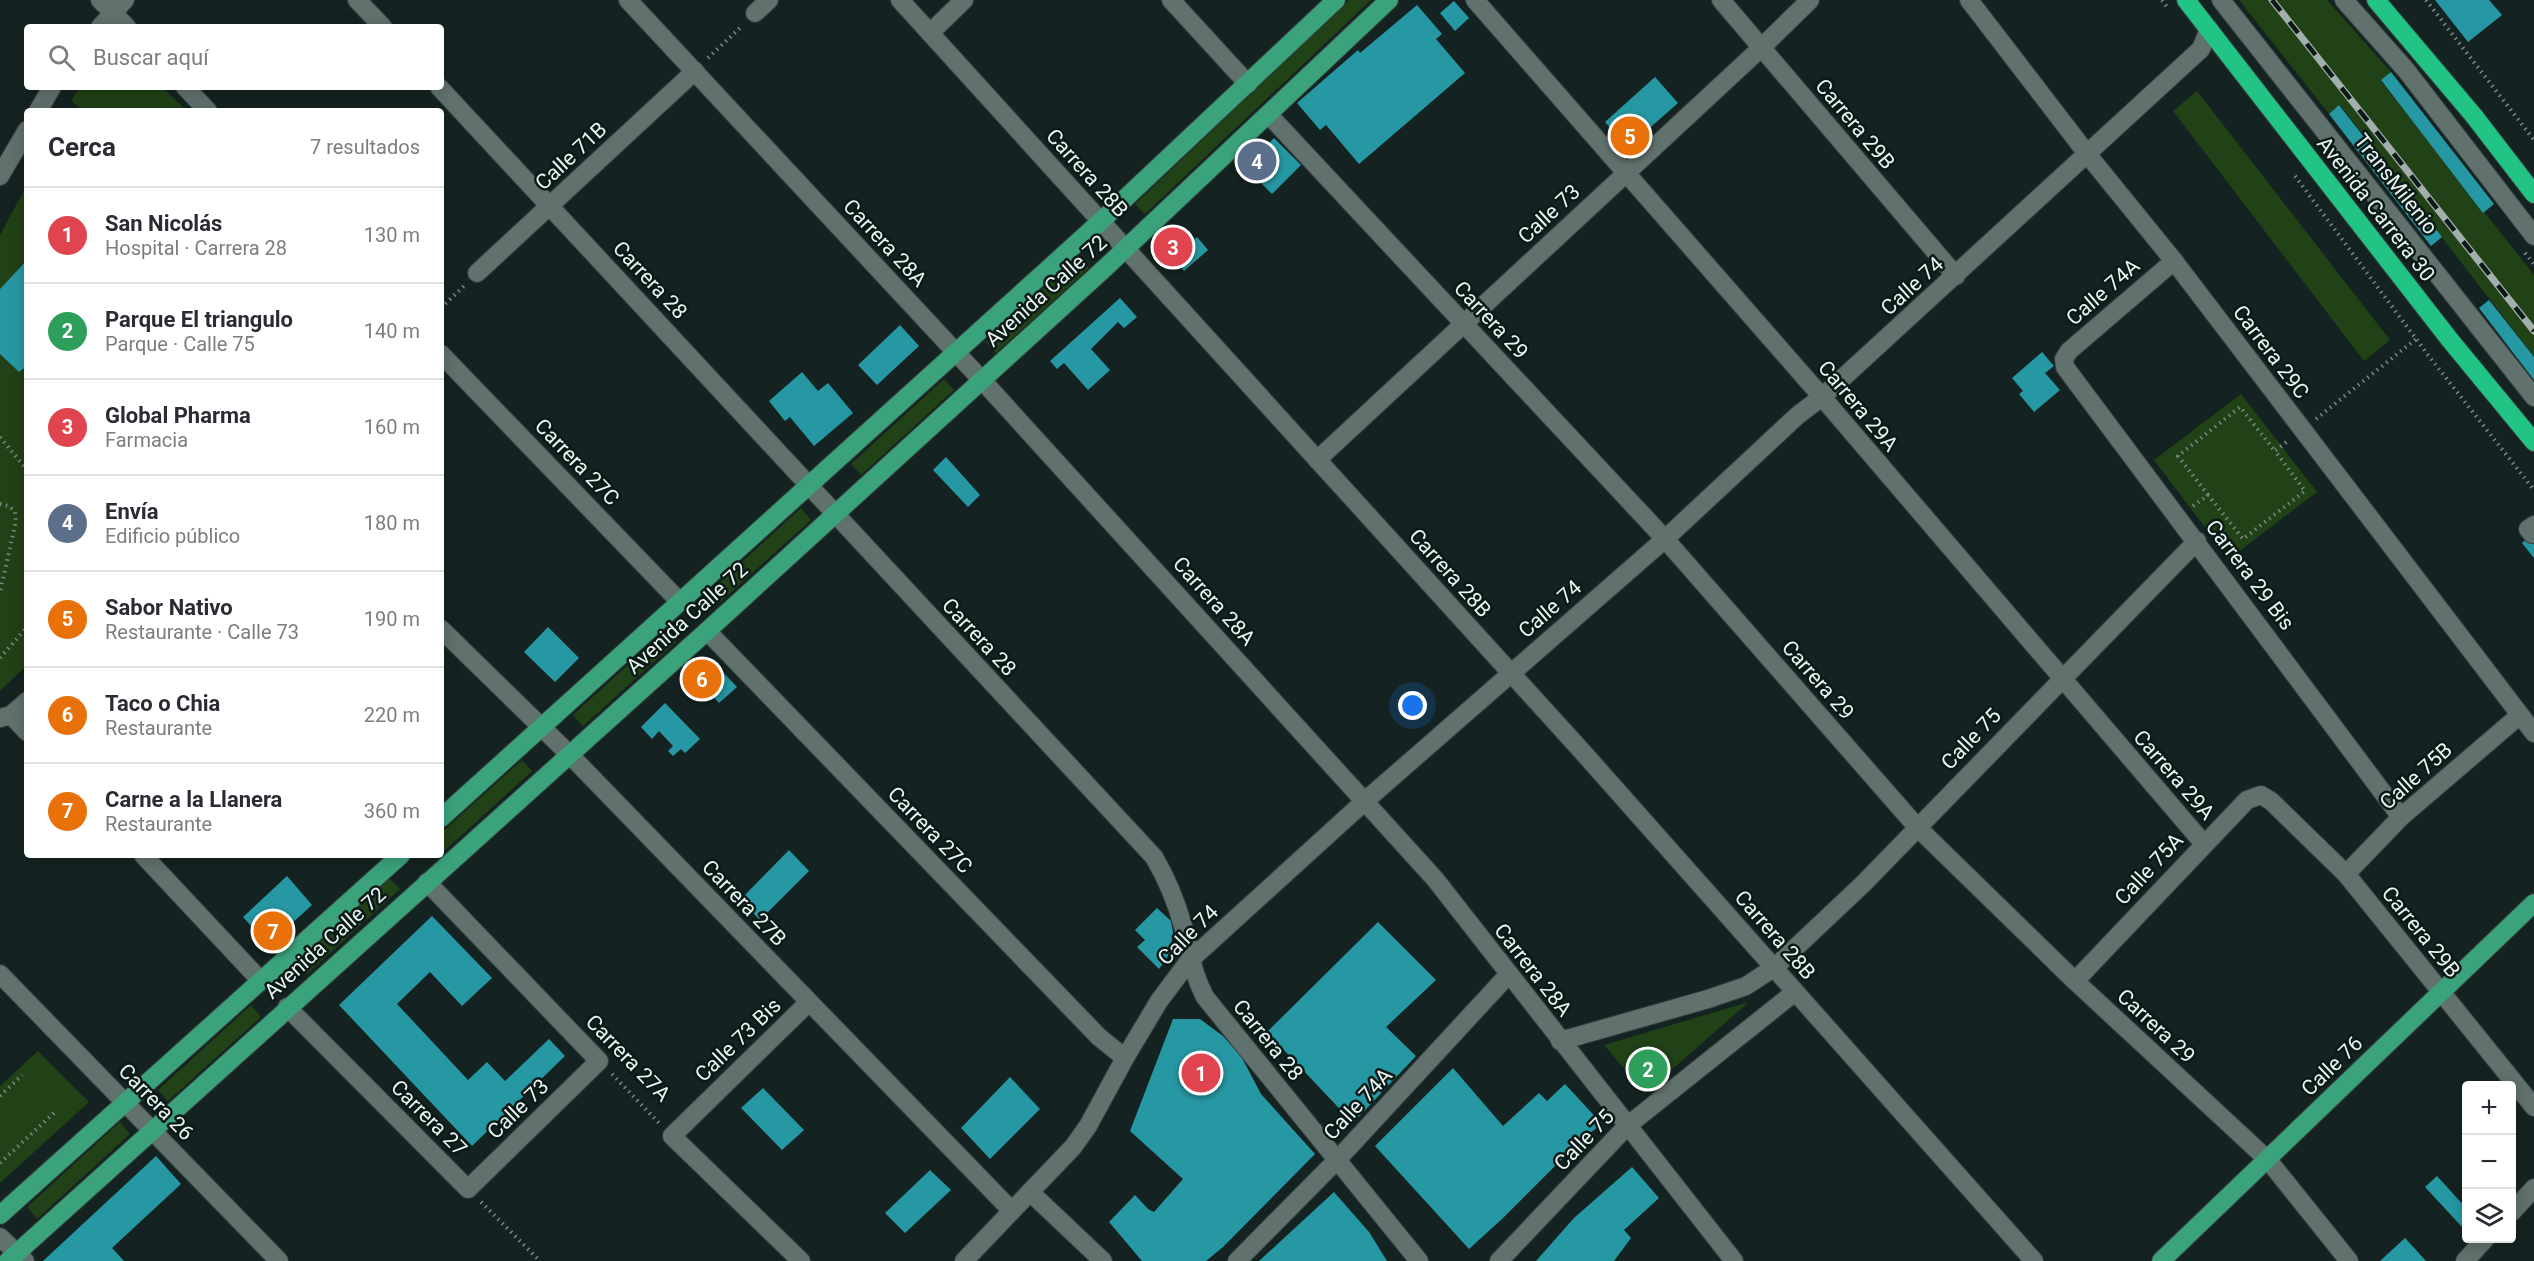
<!DOCTYPE html>
<html lang="es">
<head>
<meta charset="utf-8">
<style>
  body { margin:0; font-family:Roboto,sans-serif; background:#f2f2f3; color:#2b2b33 }
  .controls { position:absolute; right:18px; bottom:18px; display:grid; overflow:hidden; border-radius:6px; box-shadow:0 3px 15px #0003 }
  .controls button { width:54px; height:54px; display:grid; place-items:center; padding:0; border:0; border-bottom:2px solid #e1e1e2; background:#fff; color:#2b2b33; font:30px sans-serif }
  .you { position:absolute; left:1413px; top:706px; width:21px; height:21px; margin:-15px; border:4px solid #fff; border-radius:50%; background:#1a73e8; box-shadow:0 0 0 9px #1a73e833 }
  .badge { display:grid; place-items:center; width:39px; height:39px; border-radius:50%; background:#0f766e; color:#fff; font-size:20px; font-weight:700 }
  .pin { position:absolute; translate:-50% -50%; border:3px solid #fff; box-shadow:0 2px 6px #0006 }
  .list { margin:0; padding:0; list-style:none }
  h2 { display:flex; justify-content:space-between; align-items:center; height:78px; margin:0; padding:0 24px; font-size:26px }
  h2 small { font-size:20px; font-weight:400; color:#7c7c81 }
  .list li { display:grid; grid-template-columns:39px 1fr auto; gap:18px; align-items:center; box-sizing:border-box; height:96px; padding:0 24px; border-top:2px solid #e1e1e2 }
  .list b { display:block; font-size:22px; white-space:nowrap }
  .list p { margin:0; font-size:20px; white-space:nowrap; color:#7c7c81 }
  .list em { font-size:20px; font-style:normal; color:#7c7c81 }
  .icon { flex:none; width:33px; height:33px; fill:none; stroke:currentColor; stroke-width:2; stroke-linecap:round; stroke-linejoin:round }
  .map { position:relative; flex:none; width:2534px; height:1261px; overflow:hidden }
  .search { position:absolute; background:#fff; box-shadow:0 3px 15px #0003; left:24px; top:24px; width:420px; height:66px; display:flex; align-items:center; gap:15px; box-sizing:border-box; padding:0 21px; border-radius:6px; color:#7c7c81; font-size:22px }
  .panel { position:absolute; background:#fff; box-shadow:0 3px 15px #0003; left:24px; top:108px; width:420px; height:750px; border-radius:6px }
  .map>svg:first-child { display:block }
  .green { fill:#214116 }
  .building { fill:#2698a4 }
  .lines { fill:none; stroke-linecap:round; stroke-linejoin:round }
  .minor-casing { stroke:#353f3d; stroke-width:20 }
  .major-casing { stroke:#353f3d; stroke-width:20 }
  .highway-casing { stroke:#353f3d; stroke-width:20 }
  .path { stroke:#7a8785; stroke-width:4; stroke-dasharray:1.5 4.5; stroke-linecap:butt }
  .minor { stroke:#60716e; stroke-width:18 }
  .major { stroke:#3ba37c; stroke-width:18 }
  .highway { stroke:#22c486; stroke-width:18 }
  .rail-casing { stroke:#a4afad; stroke-width:7 }
  .rail { stroke:#0b1a17; stroke-width:4.5; stroke-dasharray:14; stroke-linecap:butt }
  .labels { text-anchor:middle; stroke-width:5; stroke-linejoin:round; paint-order:stroke }
  .street-label { font-size:21px; fill:#ebf5f3; stroke:#0b1a17 }
</style>
</head>
<body>
<div class="map">
<svg width="2534" height="1261" viewBox="0 0 2534 1261">
  <rect width="100%" height="100%" fill="#142321"/>
  <g class="green">
    <polygon points="1349,0 1371,0 1145,214 1135,204"/>
    <polygon points="2239,0 2327,0 2391,72 2381,81 2534,275 2534,357 2340,105 2329,114"/>
    <polygon points="81,87 162,87 187,111 82,111 71,100"/>
    <polygon points="2197,91 2390,340 2364,361 2173,111"/>
    <polygon points="27,185 27,260 0,289 0,235"/>
    <polygon points="1078,256 1089,268 996,353 986,342"/>
    <polygon points="0,354 19,372 27,366 27,665 0,691"/>
    <polygon points="944,379 954,390 861,475 851,464"/>
    <polygon points="2241,394 2317,492 2229,559 2154,460"/>
    <polygon points="801,508 811,520 718,604 708,593"/>
    <polygon points="666,630 676,642 583,726 573,715"/>
    <polygon points="522,760 532,771 441,854 441,833"/>
    <polygon points="389,878 400,889 307,974 296,963"/>
    <polygon points="1749,1002 1645,1093 1604,1045"/>
    <polygon points="251,1005 261,1017 168,1101 158,1090"/>
    <polygon points="38,1051 89,1102 0,1183 0,1086"/>
    <polygon points="120,1122 130,1134 37,1219 27,1207"/>
  </g>
  <g class="building">
    <polygon points="2435,0 2489,0 2502,15 2468,42"/>
    <polygon points="1454,1 1469,18 1455,31 1440,13"/>
    <polygon points="1417,5 1442,34 1436,39 1465,73 1359,164 1326,125 1320,130 1297,103 1358,50 1360,53"/>
    <polygon points="2391,72 2494,204 2483,213 2381,80"/>
    <polygon points="1655,77 1678,103 1627,148 1605,122"/>
    <polygon points="2339,105 2442,237 2431,246 2329,114"/>
    <polygon points="1274,138 1301,165 1272,194 1245,167"/>
    <polygon points="1183,230 1192,241 1197,237 1208,250 1184,271 1164,248"/>
    <polygon points="27,260 27,366 19,372 0,354 0,289"/>
    <polygon points="1120,298 1137,317 1124,328 1118,322 1091,349 1110,370 1088,390 1064,363 1057,369 1050,361"/>
    <polygon points="2489,300 2534,357 2534,380 2479,308"/>
    <polygon points="900,325 919,346 877,385 858,365"/>
    <polygon points="2042,352 2054,366 2045,373 2060,390 2034,412 2019,394 2023,391 2012,378"/>
    <polygon points="802,372 818,391 828,383 853,413 814,446 790,417 785,421 769,401"/>
    <polygon points="946,457 980,495 968,507 933,470"/>
    <polygon points="2534,532 2534,558 2522,543"/>
    <polygon points="548,627 579,658 555,682 524,652"/>
    <polygon points="711,665 719,668 737,687 719,703 711,694 704,701 690,686"/>
    <polygon points="665,703 700,739 685,753 681,749 673,756 668,751 673,746 659,731 652,739 641,727"/>
    <polygon points="789,850 809,871 760,920 740,900"/>
    <polygon points="287,876 312,905 268,945 243,917"/>
    <polygon points="1157,908 1171,921 1173,932 1170,953 1159,969 1137,947 1145,940 1135,930"/>
    <polygon points="432,916 492,978 462,1006 430,972 397,1004 468,1080 487,1062 505,1081 549,1039 565,1056 472,1146 339,1005"/>
    <polygon points="1378,922 1436,980 1386,1027 1416,1056 1353,1123 1267,1032"/>
    <polygon points="1173,1019 1200,1019 1223,1036 1241,1056 1261,1094 1315,1154 1223,1247 1206,1261 1142,1261 1109,1222 1135,1195 1148,1209 1154,1212 1183,1179 1130,1131"/>
    <polygon points="1453,1068 1503,1126 1539,1093 1547,1101 1565,1084 1602,1124 1583,1138 1503,1218 1469,1249 1375,1146"/>
    <polygon points="1010,1077 1040,1109 990,1159 961,1128"/>
    <polygon points="763,1088 804,1130 782,1150 741,1108"/>
    <polygon points="156,1156 181,1184 112,1248 124,1261 43,1261"/>
    <polygon points="1632,1167 1659,1198 1624,1230 1631,1238 1614,1261 1536,1261 1574,1218"/>
    <polygon points="930,1170 951,1190 905,1233 885,1213"/>
    <polygon points="2437,1176 2466,1208 2466,1223 2462,1227 2425,1187"/>
    <polygon points="1334,1192 1369,1232 1387,1261 1259,1261"/>
    <polygon points="2405,1238 2426,1261 2380,1261"/>
  </g>
  <g class="lines">
    <defs>
      <g id="minor">
        <polyline points="100,0 127,27"/>
        <polyline points="357,0 383,27"/>
        <polyline points="628,0 991,390 1435,879 1734,1261"/>
        <polyline points="900,0 1580,749 2034,1261"/>
        <polyline points="1171,0 1248,84"/>
        <polyline points="1475,0 1822,397 2204,844"/>
        <polyline points="1721,0 1956,276"/>
        <polyline points="1969,0 2088,155 2174,261 2534,733"/>
        <polyline points="2221,0 2534,397"/>
        <polyline points="2344,0 2406,70 2534,236"/>
        <polyline points="755,13 769,0"/>
        <polyline points="100,27 125,0"/>
        <polyline points="930,33 964,0"/>
        <polyline points="185,87 208,111"/>
        <path d="M439,87L1154,857C1167,879 1176,901 1183,926C1191,953 1191,970 1205,997L1419,1261"/>
        <polyline points="38,111 52,87"/>
        <polyline points="1268,114 1665,539 1917,827 2075,981 2268,1160 2349,1261"/>
        <polyline points="0,176 27,130"/>
        <polyline points="2174,261 2069,351 2064,359 2065,367 2401,817"/>
        <polyline points="477,273 695,71"/>
        <polyline points="441,354 680,602"/>
        <polyline points="1317,460 1761,48 1810,0"/>
        <polyline points="2532,534 2528,529 2534,525"/>
        <polyline points="441,629 569,754 1012,1211"/>
        <polyline points="707,631 1099,1037 1125,1058"/>
        <polyline points="11,715 27,732"/>
        <polyline points="0,718 11,715 27,701"/>
        <polyline points="143,855 261,981"/>
        <polyline points="2346,874 2401,817 2520,715"/>
        <polyline points="0,974 279,1261"/>
        <polyline points="2075,981 2247,800 2261,795 2271,801 2346,874 2534,1107"/>
        <polyline points="287,1007 468,1189 599,1061 427,882"/>
        <polyline points="1560,1041 1708,999 1746,986 1775,967 1863,884 2197,541"/>
        <polyline points="1030,1192 1103,1261"/>
        <polyline points="2512,1212 2534,1188"/>
        <polyline points="0,1237 25,1261"/>
        <polyline points="801,1261 672,1136 809,1002"/>
        <polyline points="964,1261 1073,1147 1088,1126 1125,1058 1159,1001 1189,961 1365,801 1665,539 1798,415 1822,397 2201,49 2209,29"/>
        <polyline points="1237,1261 1338,1159 1508,975"/>
        <polyline points="1499,1261 1627,1126 1795,992"/>
        <polyline points="2465,1261 2486,1238"/>
      </g>
      <g id="major">
        <polyline points="441,818 1100,222 1336,0"/>
        <polyline points="0,1215 401,855"/>
        <polyline points="8,1261 707,631 1106,267 1389,0"/>
        <polyline points="2161,1261 2534,903"/>
      </g>
      <g id="highway">
        <polyline points="2186,0 2450,340 2534,442"/>
        <polyline points="2376,0 2474,116 2534,194"/>
      </g>
    </defs>
    <use href="#minor" class="minor-casing"/>
    <use href="#major" class="major-casing"/>
    <use href="#highway" class="highway-casing"/>
    <g class="path">
      <polyline points="2162,0 2167,7"/>
      <polyline points="2426,0 2534,140"/>
      <polyline points="708,58 742,26"/>
      <polyline points="2295,176 2428,355 2534,490"/>
      <polyline points="2525,253 2534,264"/>
      <polyline points="441,308 464,286"/>
      <polyline points="2316,419 2416,339"/>
      <polyline points="0,437 27,470"/>
      <polyline points="2208,495 2178,456 2240,407 2275,451"/>
      <polyline points="0,504 9,506 15,512 16,521 0,592"/>
      <polyline points="2193,506 2208,495 2243,539 2305,491 2275,451 2289,440"/>
      <polyline points="0,658 27,627"/>
      <polyline points="612,1074 659,1123"/>
      <polyline points="0,1096 22,1075"/>
      <polyline points="0,1163 56,1111"/>
      <polyline points="481,1202 540,1261"/>
    </g>
    <use href="#minor" class="minor"/>
    <use href="#major" class="major"/>
    <use href="#highway" class="highway"/>
    <defs>
      <polyline id="rail" points="2272,0 2534,331"/>
    </defs>
    <use href="#rail" class="rail-casing"/>
    <use href="#rail" class="rail"/>
  </g>
  <g class="labels">
    <g class="street-label">
      <text transform="translate(1855 124) rotate(50)" y="7">Carrera 29B</text>
      <text transform="translate(571 156) rotate(-43)" y="7">Calle 71B</text>
      <text transform="translate(1087 173) rotate(48)" y="7">Carrera 28B</text>
      <text transform="translate(2396 184) rotate(52)" y="7">TransMilenio</text>
      <text transform="translate(2376 209) rotate(52)" y="7">Avenida Carrera 30</text>
      <text transform="translate(1549 214) rotate(-43)" y="7">Calle 73</text>
      <text transform="translate(885 243) rotate(47)" y="7">Carrera 28A</text>
      <text transform="translate(650 280) rotate(47)" y="7">Carrera 28</text>
      <text transform="translate(1912 286) rotate(-42)" y="7">Calle 74</text>
      <text transform="translate(1046 291) rotate(-42)" y="7">Avenida Calle 72</text>
      <text transform="translate(2103 292) rotate(-41)" y="7">Calle 74A</text>
      <text transform="translate(1491 320) rotate(47)" y="7">Carrera 29</text>
      <text transform="translate(2271 352) rotate(53)" y="7">Carrera 29C</text>
      <text transform="translate(1858 406) rotate(50)" y="7">Carrera 29A</text>
      <text transform="translate(577 462) rotate(46)" y="7">Carrera 27C</text>
      <text transform="translate(1450 573) rotate(48)" y="7">Carrera 28B</text>
      <text transform="translate(2250 575) rotate(53)" y="7">Carrera 29 Bis</text>
      <text transform="translate(1214 601) rotate(48)" y="7">Carrera 28A</text>
      <text transform="translate(1550 609) rotate(-41)" y="7">Calle 74</text>
      <text transform="translate(687 618) rotate(-42)" y="7">Avenida Calle 72</text>
      <text transform="translate(979 637) rotate(47)" y="7">Carrera 28</text>
      <text transform="translate(1818 680) rotate(49)" y="7">Carrera 29</text>
      <text transform="translate(1971 739) rotate(-46)" y="7">Calle 75</text>
      <text transform="translate(2174 775) rotate(49)" y="7">Carrera 29A</text>
      <text transform="translate(2416 776) rotate(-42)" y="7">Calle 75B</text>
      <text transform="translate(930 830) rotate(46)" y="7">Carrera 27C</text>
      <text transform="translate(2149 869) rotate(-47)" y="7">Calle 75A</text>
      <text transform="translate(744 903) rotate(46)" y="7">Carrera 27B</text>
      <text transform="translate(2421 932) rotate(51)" y="7">Carrera 29B</text>
      <text transform="translate(1188 935) rotate(-45)" y="7">Calle 74</text>
      <text transform="translate(1775 935) rotate(49)" y="7">Carrera 28B</text>
      <text transform="translate(325 943) rotate(-42)" y="7">Avenida Calle 72</text>
      <text transform="translate(1533 970) rotate(52)" y="7">Carrera 28A</text>
      <text transform="translate(2156 1026) rotate(43)" y="7">Carrera 29</text>
      <text transform="translate(738 1040) rotate(-44)" y="7">Calle 73 Bis</text>
      <text transform="translate(1268 1040) rotate(51)" y="7">Carrera 28</text>
      <text transform="translate(628 1058) rotate(46)" y="7">Carrera 27A</text>
      <text transform="translate(2332 1066) rotate(-44)" y="7">Calle 76</text>
      <text transform="translate(156 1102) rotate(46)" y="7">Carrera 26</text>
      <text transform="translate(1358 1104) rotate(-47)" y="7">Calle 74A</text>
      <text transform="translate(518 1109) rotate(-44)" y="7">Calle 73</text>
      <text transform="translate(429 1118) rotate(45)" y="7">Carrera 27</text>
      <text transform="translate(1584 1140) rotate(-46)" y="7">Calle 75</text>
    </g>
  </g>
</svg>
<div class="controls">
<button>+</button>
<button>−</button>
<button><svg class="icon" aria-label="layers" viewBox="0 0 24 24"><path d="M12 4l9 5-9 5-9-5zM3 14l9 5 9-5"/></svg></button>
</div>
<div class="you"></div>
<div class="pin badge" style="left:1201px;top:1073px;background:#e0444e">1</div>
<div class="pin badge" style="left:1648px;top:1069px;background:#2e9e5b">2</div>
<div class="pin badge" style="left:1173px;top:247px;background:#e0444e">3</div>
<div class="pin badge" style="left:1257px;top:161px;background:#5c6f8a">4</div>
<div class="pin badge" style="left:1630px;top:136px;background:#e8710a">5</div>
<div class="pin badge" style="left:702px;top:679px;background:#e8710a">6</div>
<div class="pin badge" style="left:273px;top:931px;background:#e8710a">7</div>
<div class="search"><svg class="icon" aria-label="search" viewBox="0 0 24 24"><circle cx="10" cy="10" r="6"/><path d="M15 15l6 6"/></svg>Buscar aquí</div>
<section class="panel">
<h2>Cerca<small>7 resultados</small></h2>
<ul class="list">
<li><span class="badge" style="background:#e0444e">1</span><div><b>San Nicolás</b><p>Hospital · Carrera 28</p></div><em>130 m</em></li>
<li><span class="badge" style="background:#2e9e5b">2</span><div><b>Parque El triangulo</b><p>Parque · Calle 75</p></div><em>140 m</em></li>
<li><span class="badge" style="background:#e0444e">3</span><div><b>Global Pharma</b><p>Farmacia</p></div><em>160 m</em></li>
<li><span class="badge" style="background:#5c6f8a">4</span><div><b>Envía</b><p>Edificio público</p></div><em>180 m</em></li>
<li><span class="badge" style="background:#e8710a">5</span><div><b>Sabor Nativo</b><p>Restaurante · Calle 73</p></div><em>190 m</em></li>
<li><span class="badge" style="background:#e8710a">6</span><div><b>Taco o Chia</b><p>Restaurante</p></div><em>220 m</em></li>
<li><span class="badge" style="background:#e8710a">7</span><div><b>Carne a la Llanera</b><p>Restaurante</p></div><em>360 m</em></li>
</ul>
</section>
</div>
</body>
</html>
